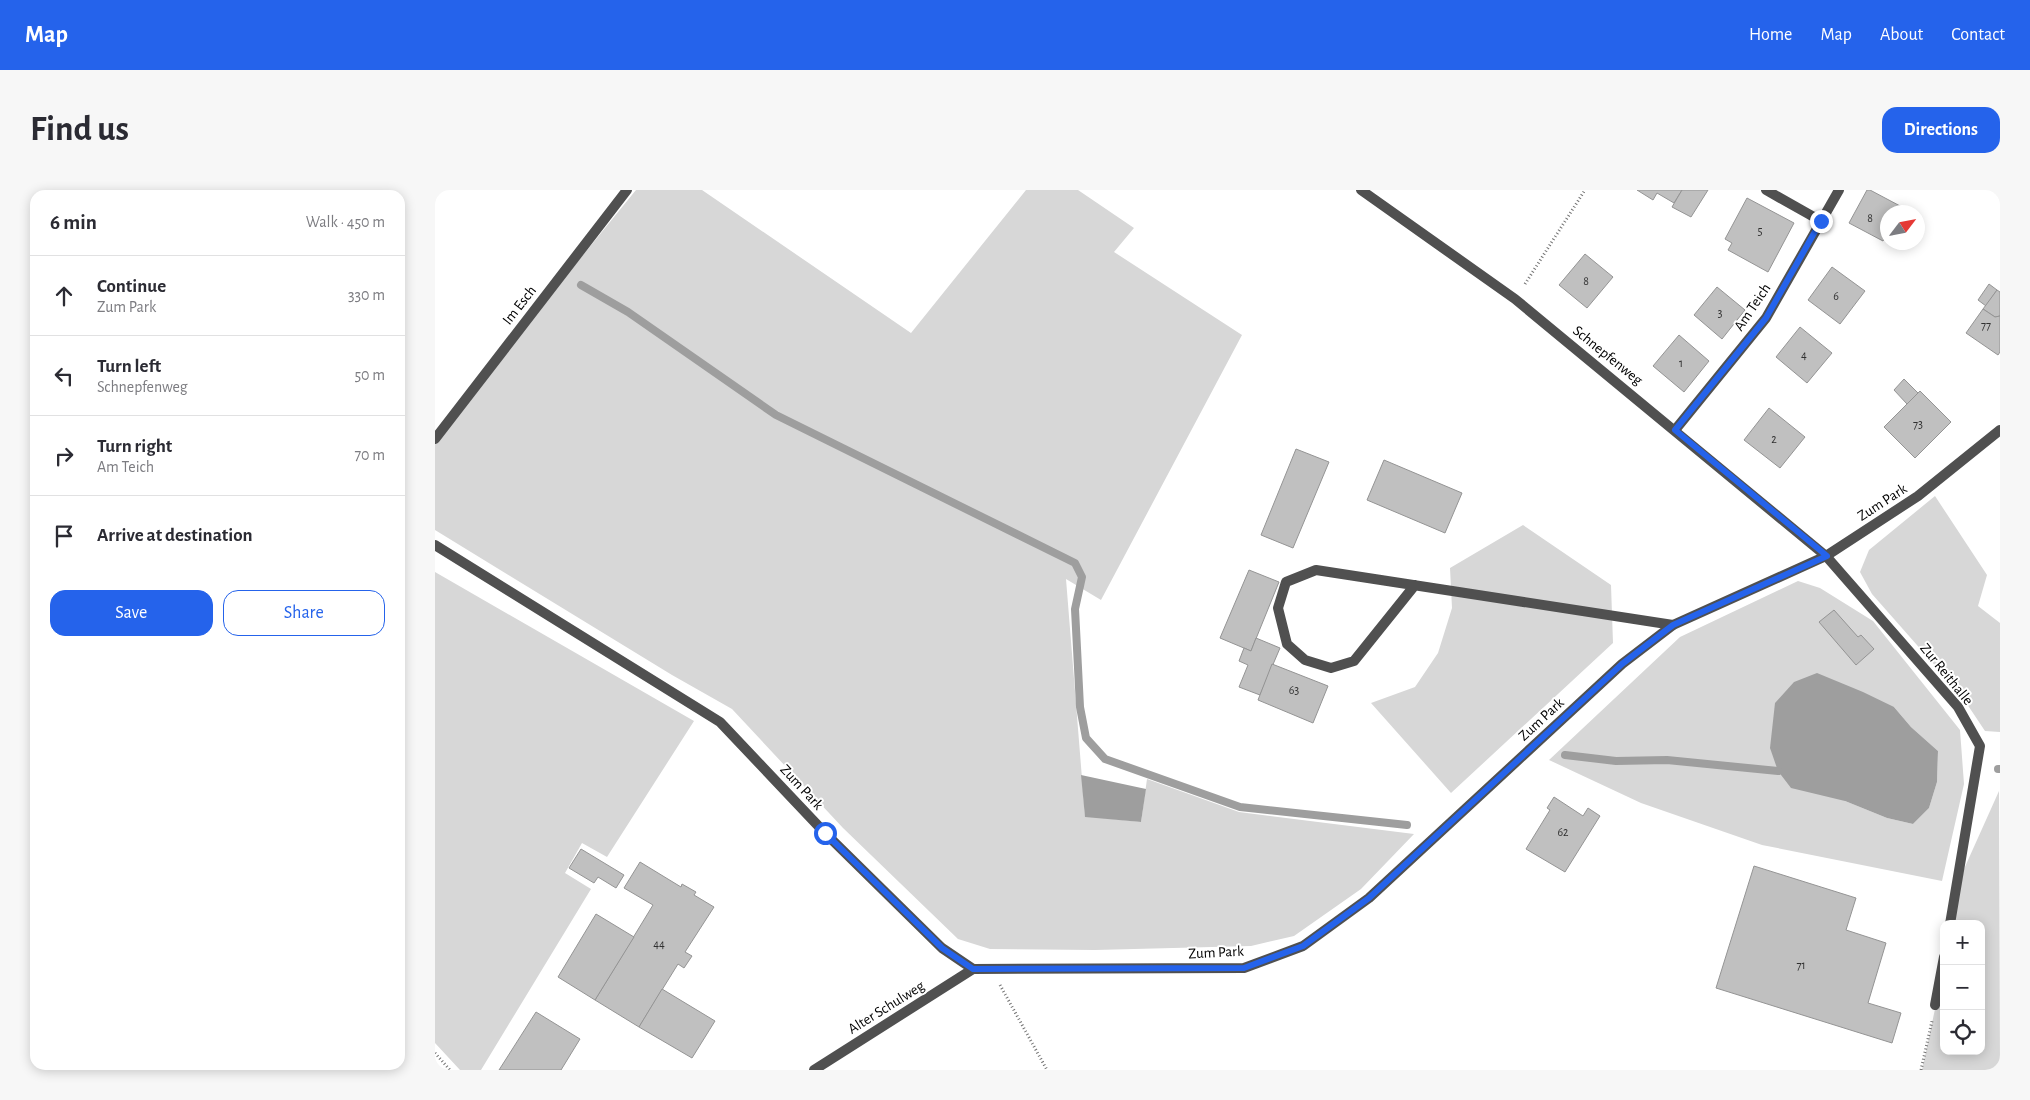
<!DOCTYPE html>
<html lang="en">
<head>
<meta charset="utf-8">
<style>
  body { margin:0; font-family:"Alegreya Sans",sans-serif; background:#f7f7f7; color:#2b2b33 }
  .controls { position:absolute; right:15px; bottom:15px; display:grid; overflow:hidden; border-radius:10px; box-shadow:0 2px 12px #0003 }
  .controls button { width:45px; height:45px; display:grid; place-items:center; padding:0; border:0; border-bottom:1px solid #e1e1e2; background:#fff; color:#2b2b33; font:25px sans-serif }
  .compass { position:absolute; left:1445px; top:15px; width:45px; height:45px; border-radius:50%; background:#fff; box-shadow:0 2px 12px #0003; rotate:58deg }
  .stop { position:absolute; width:15px; height:15px; margin:-11px; border:4px solid #2563eb; border-radius:50%; background:#fff }
  .stop.end { background:#2563eb; border-color:#fff; box-shadow:0 1px 5px #0008 }
  .list { margin:0; padding:0; list-style:none }
  h2 { display:flex; justify-content:space-between; align-items:center; height:65px; margin:0; padding:0 20px; font-size:21px }
  h2 small { font-size:16px; font-weight:400; color:#7c7c81 }
  .list li { display:grid; grid-template-columns:32px 1fr auto; gap:15px; align-items:center; box-sizing:border-box; height:80px; padding:0 20px; border-top:1px solid #e1e1e2 }
  .list b { display:block; font-size:19px; white-space:nowrap }
  .list p { margin:0; font-size:16px; white-space:nowrap; color:#7c7c81 }
  .list em { font-size:16px; font-style:normal; color:#7c7c81 }
  .actions { display:flex; gap:10px; padding:15px 20px }
  .actions a { flex:1; padding:11px 0; border:1px solid #2563eb; border-radius:15px; text-align:center; font-size:18px; color:#2563eb }
  .actions .main { background:#2563eb; color:#fff }
  .icon { flex:none; width:28px; height:28px; fill:none; stroke:currentColor; stroke-width:2; stroke-linecap:round; stroke-linejoin:round }
  .map { position:relative; flex:none; width:1565px; height:880px; overflow:hidden; border-radius:15px }
  header { display:flex; align-items:center; gap:30px; box-sizing:border-box; height:70px; padding:0 25px; background:#2563eb; color:#fff }
  header strong { font-size:24px }
  nav { display:flex; gap:28px; margin-inline-start:auto; font-size:18px }
  .intro { display:flex; align-items:center; justify-content:space-between; box-sizing:border-box; height:120px; padding:0 30px }
  h1 { margin:0; font-size:35px }
  .button { padding:12px 22px; border-radius:15px; background:#2563eb; color:#fff; font-size:18px; font-weight:700 }
  main { display:flex; gap:30px; padding:0 30px }
  aside { flex:1; background:#fff; border-radius:15px; box-shadow:0 2px 12px #0003 }
  .map>svg:first-child { display:block }
  .green { fill:#d7d7d7; fill-rule:evenodd }
  .water { fill:#9e9e9e }
  .lines { fill:none; stroke-linecap:round; stroke-linejoin:round }
  .stream { stroke:#9e9e9e; stroke-width:8 }
  .building { fill:#c0c0c0; stroke:#949494 }
  .path { stroke:#727272; stroke-width:3; stroke-dasharray:1 2.5; stroke-linecap:butt }
  .lane { stroke:#505050; stroke-width:10 }
  .street { stroke:#505050; stroke-width:10 }
  .route { stroke:#2563eb; stroke-width:6 }
  .labels { text-anchor:middle; stroke-width:4; stroke-linejoin:round; paint-order:stroke }
  .number-label { font-size:12px; fill:#303030 }
  .street-label { font-size:15px; fill:#000; stroke:#fff }
</style>
</head>
<body>
<header>
<strong>Map</strong>
<nav><a>Home</a><a>Map</a><a>About</a><a>Contact</a></nav>
</header>
<div class="intro"><h1>Find us</h1><a class="button">Directions</a></div>
<main>
<aside>
<h2>6 min<small>Walk · 450 m</small></h2>
<ul class="list">
<li><svg class="icon" aria-label="ahead" viewBox="0 0 24 24"><path d="M12 20V5M6 11l6-6 6 6"/></svg><div><b>Continue</b><p>Zum Park</p></div><em>330 m</em></li>
<li><svg class="icon" aria-label="left" viewBox="0 0 24 24"><path d="M17 20v-9H6M10 6l-5 5 5 5"/></svg><div><b>Turn left</b><p>Schnepfenweg</p></div><em>50 m</em></li>
<li><svg class="icon" aria-label="right" viewBox="0 0 24 24"><path d="M7 20v-9h11M14 6l5 5-5 5"/></svg><div><b>Turn right</b><p>Am Teich</p></div><em>70 m</em></li>
<li><svg class="icon" aria-label="arrive" viewBox="0 0 24 24"><path d="M6 21V4h12l-3 4 3 4H6"/></svg><div><b>Arrive at destination</b></div></li>
</ul>
<div class="actions"><a class="main">Save</a><a>Share</a></div>
</aside>
<div class="map">
<svg width="1565" height="880" viewBox="0 0 1565 880">
  <rect width="100%" height="100%" fill="#fff"/>
  <g class="green">
    <polygon points="201,0 267,0 476,143 591,0 643,0 699,38 679,62 807,145 666,410 631,389 650,626 706,632 712,589 804,622 979,644 926,699 859,746 816,756 660,760 555,759 523,749 408,638 297,519 237,485 0,340 0,252 65,167"/>
    <polygon points="1500,306 1552,385 1543,416 1565,433 1565,542 1550,541 1526,505 1437,404 1425,382 1434,360"/>
    <polygon points="1088,335 1176,395 1178,453 1016,603 936,513 980,497 1003,463 1017,418 1015,378"/>
    <polygon points="0,382 259,531 172,667 147,653 130,683 156,699 46,880 25,880 0,853"/>
    <path d="M1363,391L1385,398L1438,431L1525,540L1529,594L1507,691L1327,655L1206,613L1114,570L1245,447ZM1459,517L1476,537L1503,561L1502,592L1494,618L1478,634L1452,628L1410,611Z"/>
    <polygon points="1564,601 1565,880 1487,880 1509,777 1509,861 1546,861 1546,734 1518,734 1529,679"/>
  </g>
  <g class="water">
    <polygon points="1382,483 1428,502 1459,517 1476,537 1503,561 1502,592 1494,618 1478,634 1452,628 1410,611 1356,598 1343,581 1335,558 1340,513 1359,492"/>
    <polygon points="646,585 711,599 706,632 650,627"/>
  </g>
  <g class="lines">
    <g class="stream">
      <polyline points="146,95 193,122 341,225 640,373 647,387 640,419 645,517 651,548 670,569 805,617 972,635"/>
      <polyline points="1130,565 1181,571 1232,570 1343,581"/>
      <polyline points="1563,579 1565,579"/>
    </g>
  </g>
  <g class="building">
    <polygon points="1202,0 1247,0 1239,13 1222,3 1218,10"/>
    <polygon points="1247,0 1273,0 1256,27 1237,17"/>
    <polygon points="1432,0 1435,0 1467,17 1463,22 1452,22 1452,43 1448,51 1414,33"/>
    <polygon points="1312,8 1359,33 1333,82 1293,60 1297,53 1290,49"/>
    <polygon points="1150,64 1178,87 1152,118 1124,95"/>
    <polygon points="1397,77 1430,101 1405,134 1373,110"/>
    <polygon points="1554,94 1562,100 1551,116 1543,110"/>
    <polygon points="1282,97 1310,120 1287,149 1259,125"/>
    <polygon points="1562,100 1565,102 1565,126 1560,127 1548,119"/>
    <polygon points="1548,119 1560,127 1565,126 1565,162 1563,165 1531,143"/>
    <polygon points="1365,137 1397,163 1372,193 1341,167"/>
    <polygon points="1244,145 1274,171 1249,202 1218,176"/>
    <polygon points="1469,189 1483,203 1472,214 1459,200"/>
    <polygon points="1485,201 1516,232 1480,268 1449,237"/>
    <polygon points="1334,218 1370,247 1345,278 1309,250"/>
    <polygon points="861,259 894,272 858,358 826,345"/>
    <polygon points="949,270 1027,303 1010,343 932,310"/>
    <polygon points="814,380 844,392 816,461 785,448"/>
    <polygon points="1399,420 1423,447 1426,445 1439,459 1421,475 1384,432"/>
    <polygon points="821,448 845,458 825,505 804,497 813,475 804,471 809,458 816,461"/>
    <polygon points="837,474 893,496 878,533 823,510"/>
    <polygon points="1119,607 1148,626 1153,618 1165,626 1130,682 1091,659 1115,620 1112,618"/>
    <polygon points="146,659 189,685 181,698 163,687 159,693 134,678"/>
    <polygon points="205,672 246,697 247,694 261,702 259,705 279,717 250,762 257,766 249,778 243,774 204,837 160,810 218,715 189,698"/>
    <polygon points="1319,676 1421,708 1411,740 1451,753 1433,813 1466,823 1457,853 1281,798"/>
    <polygon points="161,724 199,747 160,810 123,787"/>
    <polygon points="227,799 280,831 257,868 204,837"/>
    <polygon points="101,822 145,849 126,880 64,880"/>
  </g>
  <g class="lines">
    <g class="path">
      <polyline points="1090,94 1150,0"/>
      <polyline points="565,795 612,880"/>
      <polyline points="0,863 15,880"/>
      <polyline points="1486,880 1497,831"/>
    </g>
    <g class="lane">
      <polyline points="1331,0 1386,31"/>
      <polyline points="980,395 919,471 896,478 870,470 852,454 843,418 851,392 881,380 1238,435"/>
    </g>
    <g class="street">
      <polyline points="926,0 1080,109 1391,366 1523,517 1545,556 1515,734"/>
      <polyline points="1240,240 1331,128 1404,0"/>
      <polyline points="0,249 192,0"/>
      <polyline points="0,355 285,532 390,643 507,758 538,779 809,778 868,756 934,708 1187,474 1238,435 1391,366 1483,306 1565,240"/>
      <polyline points="1500,815 1509,767"/>
      <polyline points="379,880 538,779"/>
    </g>
  </g>
  <g class="lines">
    <polyline class="route" points="390,643 507,758 538,779 809,778 868,756 934,708 1187,474 1238,435 1392,366 1240,240 1331,128 1386,31"/>
  </g>
  <g class="labels">
    <g class="number-label">
      <text x="1435" y="32">8</text>
      <text x="1325" y="45">5</text>
      <text x="1151" y="95">8</text>
      <text x="1401" y="110">6</text>
      <text x="1285" y="127">3</text>
      <text x="1551" y="139">77</text>
      <text x="1369" y="169">4</text>
      <text x="1246" y="177">1</text>
      <text x="1483" y="238">73</text>
      <text x="1339" y="253">2</text>
      <text x="859" y="504">63</text>
      <text x="1128" y="646">62</text>
      <text x="224" y="758">44</text>
      <text x="1366" y="779">71</text>
    </g>
    <g class="street-label">
      <text transform="translate(84 115) rotate(-52)" y="5">Im Esch</text>
      <text transform="translate(1317 117) rotate(-56)" y="5">Am Teich</text>
      <text transform="translate(1173 165) rotate(39)" y="5">Schnepfenweg</text>
      <text transform="translate(1447 312) rotate(-33)" y="5">Zum Park</text>
      <text transform="translate(1512 484) rotate(51)" y="5">Zur Reithalle</text>
      <text transform="translate(1106 529) rotate(-43)" y="5">Zum Park</text>
      <text transform="translate(367 597) rotate(47)" y="5">Zum Park</text>
      <text transform="translate(781 762) rotate(-3)" y="5">Zum Park</text>
      <text transform="translate(451 817) rotate(-32)" y="5">Alter Schulweg</text>
    </g>
  </g>
</svg>
<div class="controls">
<button>+</button>
<button>−</button>
<button><svg class="icon" aria-label="locate" viewBox="0 0 24 24"><circle cx="12" cy="12" r="6"/><path d="M12 2v4M12 18v4M2 12h4M18 12h4"/></svg></button>
</div>
<svg class="compass" viewBox="-18 -18 36 36"><path d="M0-13l5 13h-10z" fill="#e53935"/><path d="M0 13l5-13h-10z" fill="#7c7c81"/></svg>
<div class="stop" style="left:390px;top:643px"></div>
<div class="stop end" style="left:1386px;top:31px"></div>
</div>
</main>
</body>
</html>
